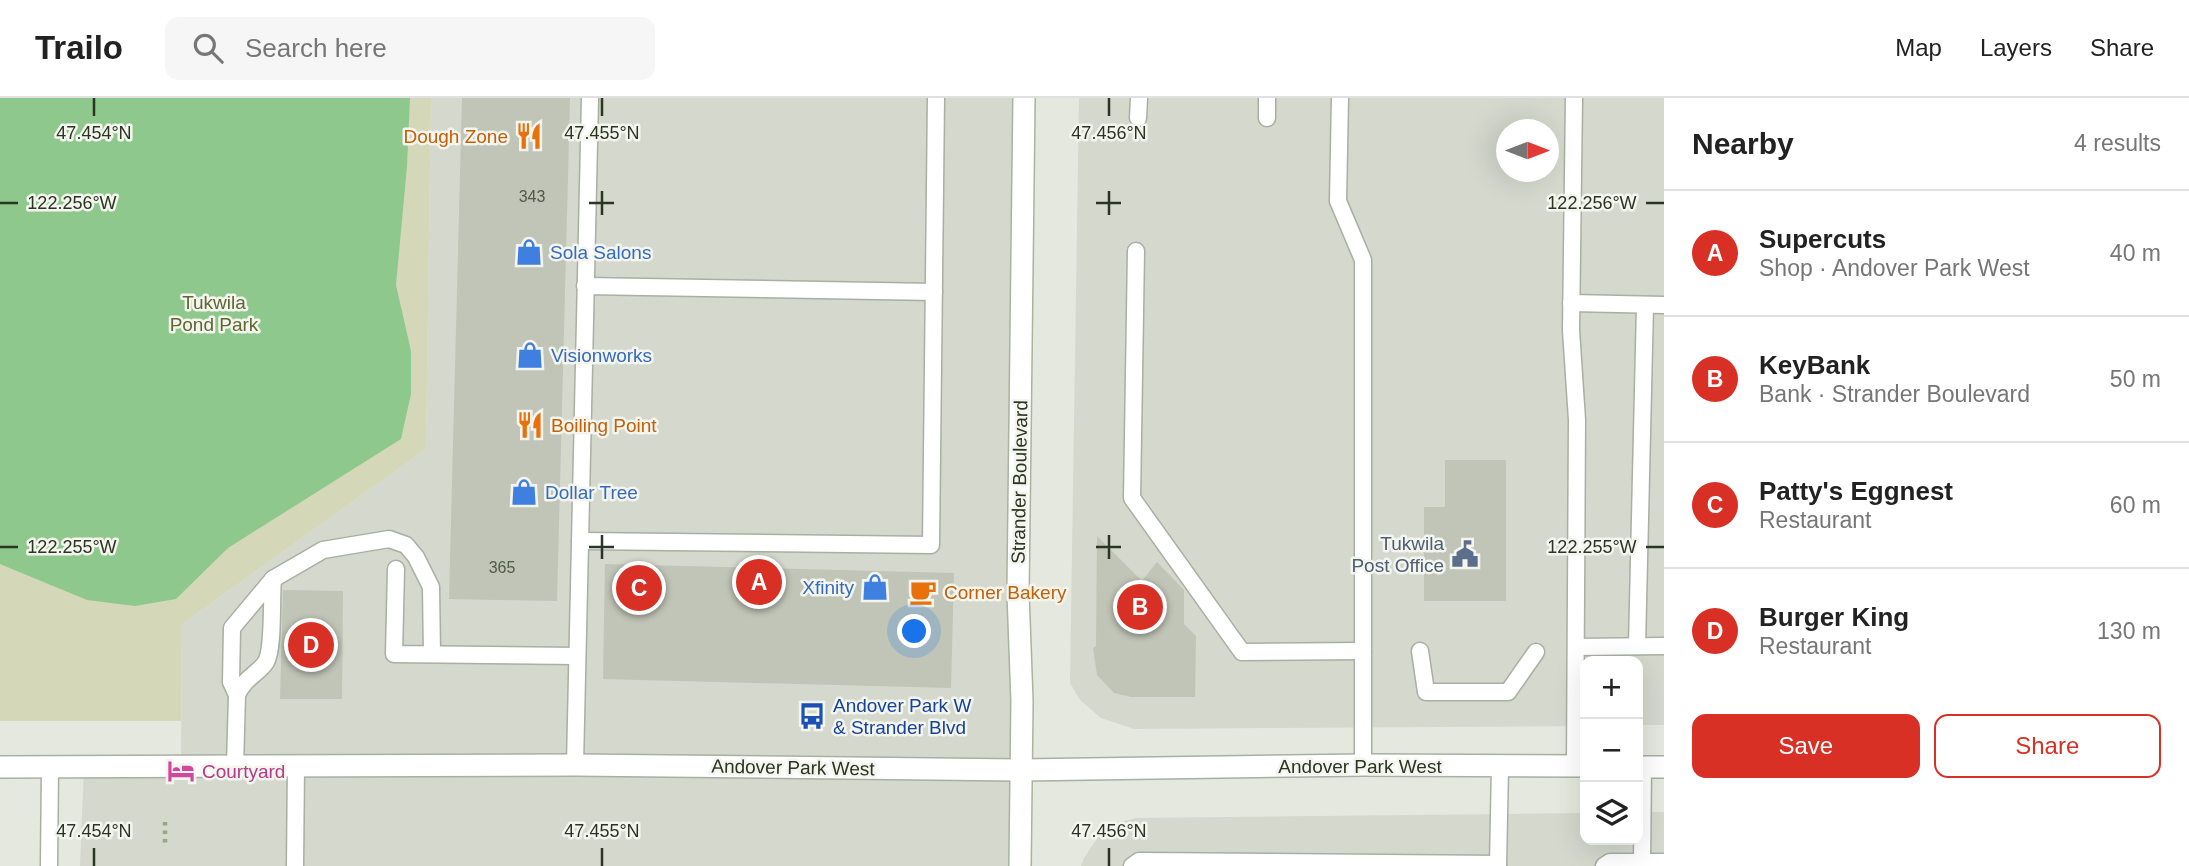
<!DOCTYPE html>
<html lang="en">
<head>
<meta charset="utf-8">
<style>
  body { margin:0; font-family:Helvetica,sans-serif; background:#f6f6f6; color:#222 }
  .controls { position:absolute; right:21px; bottom:21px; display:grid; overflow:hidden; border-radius:14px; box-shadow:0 7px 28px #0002 }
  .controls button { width:63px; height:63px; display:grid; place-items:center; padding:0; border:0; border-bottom:2px solid #e0e0e0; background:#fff; color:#222; font:35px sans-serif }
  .compass { position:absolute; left:1496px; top:21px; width:63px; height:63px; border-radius:50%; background:#fff; box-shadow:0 7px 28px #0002; rotate:90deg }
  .you { position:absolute; left:915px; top:534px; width:24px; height:24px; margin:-18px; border:5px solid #fff; border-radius:50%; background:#1a73e8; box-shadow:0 0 0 10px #1a73e833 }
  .badge { display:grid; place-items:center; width:46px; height:46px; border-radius:50%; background:#d93025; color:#fff; font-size:23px; font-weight:700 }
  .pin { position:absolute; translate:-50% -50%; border:4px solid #fff; box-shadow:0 2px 7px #0006 }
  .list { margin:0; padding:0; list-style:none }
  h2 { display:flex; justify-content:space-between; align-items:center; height:91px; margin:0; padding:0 28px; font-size:30px }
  h2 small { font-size:23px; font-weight:400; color:#767676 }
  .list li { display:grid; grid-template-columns:46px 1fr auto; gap:21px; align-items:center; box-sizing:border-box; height:126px; padding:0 28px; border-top:2px solid #e0e0e0 }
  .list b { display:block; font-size:26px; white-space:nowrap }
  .list p { margin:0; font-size:23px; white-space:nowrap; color:#767676 }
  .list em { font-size:23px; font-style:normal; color:#767676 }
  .actions { display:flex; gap:14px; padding:21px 28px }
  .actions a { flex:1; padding:16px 0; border:2px solid #d93025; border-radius:14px; text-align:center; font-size:24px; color:#d93025 }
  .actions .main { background:#d93025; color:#fff }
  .icon { flex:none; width:38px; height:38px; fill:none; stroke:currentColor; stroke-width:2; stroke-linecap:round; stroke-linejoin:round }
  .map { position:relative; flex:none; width:1664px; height:768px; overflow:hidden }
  header { display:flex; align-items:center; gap:42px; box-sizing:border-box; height:98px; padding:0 35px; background:#fff; border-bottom:2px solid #e0e0e0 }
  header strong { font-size:33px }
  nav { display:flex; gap:38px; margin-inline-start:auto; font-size:24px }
  .search { width:490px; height:63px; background:#f6f6f6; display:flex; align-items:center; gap:18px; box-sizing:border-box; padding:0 24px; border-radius:14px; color:#767676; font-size:26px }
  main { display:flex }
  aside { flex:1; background:#fff }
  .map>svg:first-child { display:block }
  .built { fill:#d4d8cd; fill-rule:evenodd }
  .green { fill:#d5d7b9 }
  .water { fill:#8ec88c }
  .building { fill:#c0c5b7 }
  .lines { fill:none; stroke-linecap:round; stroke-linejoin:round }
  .service-casing { stroke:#a9afa3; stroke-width:19 }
  .tertiary-casing { stroke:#a9afa3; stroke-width:24 }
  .secondary-casing { stroke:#a9b39f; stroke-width:24 }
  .path { stroke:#96a882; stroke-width:4.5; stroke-dasharray:3.5 5; stroke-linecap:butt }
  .service { stroke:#fff; stroke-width:16 }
  .tertiary { stroke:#fff; stroke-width:21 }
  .secondary { stroke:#fff; stroke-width:21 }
  .ticks { fill:none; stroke:#2b3622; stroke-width:2.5 }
  .labels { text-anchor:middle; stroke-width:5; stroke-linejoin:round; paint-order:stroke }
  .number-label { font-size:16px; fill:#505a47 }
  .food-label { font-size:19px; fill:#c56008; stroke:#f3f5ee; text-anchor:start }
  .shop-label { font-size:19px; fill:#366cbe; stroke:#f3f5ee; text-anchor:start }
  .park-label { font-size:19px; fill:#5e6830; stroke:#f3f5ee }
  .street-label { font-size:19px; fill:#2b3622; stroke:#f3f5ee }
  .service-label { font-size:19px; fill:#4e5e75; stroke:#f3f5ee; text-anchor:end }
  .transit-label { font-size:19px; fill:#164399; stroke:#f3f5ee; text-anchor:start }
  .hotel-label { font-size:19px; fill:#b23c85; stroke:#f3f5ee; text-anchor:start }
  .ticks-label { font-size:18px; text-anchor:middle; fill:#2b3622; stroke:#f3f5ee; stroke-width:5; stroke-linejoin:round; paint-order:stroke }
</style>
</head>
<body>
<header>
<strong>Trailo</strong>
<div class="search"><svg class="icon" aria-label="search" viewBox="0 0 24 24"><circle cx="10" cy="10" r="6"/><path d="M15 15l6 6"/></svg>Search here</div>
<nav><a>Map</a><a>Layers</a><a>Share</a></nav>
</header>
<main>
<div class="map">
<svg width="1664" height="768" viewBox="0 0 1664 768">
  <rect width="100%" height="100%" fill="#e5e8df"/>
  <g class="built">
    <polygon points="431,0 1033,0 1020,768 80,768 84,668 181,668 182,526 426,351"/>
    <path d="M1079,0H1664V627H1638V563H1585V628L1134,631L1101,620L1080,602L1070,585ZM1506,32H1548V74H1506Z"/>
    <polygon points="1638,714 1664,714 1664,768 1081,768 1084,760 1100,736 1116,725 1136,720 1585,715 1585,742 1638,742"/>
  </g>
  <polygon class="green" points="0,0 431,0 426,351 182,526 181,623 0,623"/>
  <polygon class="water" points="0,0 410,0 407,68 396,187 411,253 411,296 401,341 228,450 176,501 135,508 87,502 0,466"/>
  <g class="building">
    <polygon points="462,0 570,0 557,503 449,501"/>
    <polygon points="1445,362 1506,362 1506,503 1424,503 1424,409 1445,409"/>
    <polygon points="1097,438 1142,483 1157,464 1184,492 1184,526 1196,538 1195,599 1131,599 1114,595 1097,577 1093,550 1096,548"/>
    <polygon points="605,466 954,475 951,590 603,581"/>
    <polygon points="283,492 343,493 342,601 280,601"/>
  </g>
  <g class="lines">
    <defs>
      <g id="service">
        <polyline points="1340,0 1338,103 1363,162 1363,667"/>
        <polyline points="1574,0 1571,232 1577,322 1575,668"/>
        <polyline points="1138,20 1139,0"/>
        <polyline points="1267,20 1267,0"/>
        <polyline points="1136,153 1132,400 1242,554 1363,553"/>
        <polyline points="585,188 934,194"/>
        <polyline points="1571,205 1664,207"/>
        <polyline points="580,443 931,447 936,0"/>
        <polyline points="396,471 394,556 577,558"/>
        <polyline points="1637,548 1645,207"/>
        <polyline points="1576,549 1664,548"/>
        <polyline points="1420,553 1426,594 1508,594 1536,554"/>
        <polyline points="237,597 231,584 232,530 273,481"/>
        <polyline points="575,667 590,0"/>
        <path d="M235,668L237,597C244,580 258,576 266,564C274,550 271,500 273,481L323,452L389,441L406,447L416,459L431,489L432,556"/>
        <polyline points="1642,764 1643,669"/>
        <polyline points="49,768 50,668"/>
        <polyline points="295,768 296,668"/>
        <polyline points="1132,768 1139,763 1498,766"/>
        <polyline points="1498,768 1500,668"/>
        <polyline points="1604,768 1610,764 1664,764"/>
      </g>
      <g id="tertiary">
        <polyline points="0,669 575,667 1022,672 1363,667 1585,668"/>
        <polyline points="1638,669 1664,669"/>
      </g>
      <polyline id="secondary" points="1020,768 1022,603 1018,495 1024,0"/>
    </defs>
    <use href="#service" class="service-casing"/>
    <use href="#tertiary" class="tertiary-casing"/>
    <use href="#secondary" class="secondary-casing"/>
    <polyline class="path" points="165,724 165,749"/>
    <use href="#service" class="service"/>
    <use href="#tertiary" class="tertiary"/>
    <use href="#secondary" class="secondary"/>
  </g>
  <path class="ticks" d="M94,0V18M602,0V18M1109,0V18M602,93V117M1109,93V117M0,105H18M589,105H614M1096,105H1121M1646,105H1664M602,437V461M1109,437V461M0,449H18M589,449H614M1096,449H1121M1646,449H1664M94,750V768M602,750V768M1109,750V768"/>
  <defs>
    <symbol id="restaurant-bare" viewBox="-9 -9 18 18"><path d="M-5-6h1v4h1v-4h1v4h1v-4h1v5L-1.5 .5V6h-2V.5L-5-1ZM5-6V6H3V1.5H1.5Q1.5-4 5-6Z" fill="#e8710a" stroke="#f3f5ee" stroke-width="2.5" paint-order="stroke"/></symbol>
    <symbol id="shop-bare" viewBox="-9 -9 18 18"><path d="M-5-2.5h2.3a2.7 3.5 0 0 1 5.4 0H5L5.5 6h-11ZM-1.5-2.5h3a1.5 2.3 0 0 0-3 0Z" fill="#3f7fe0" stroke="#f3f5ee" stroke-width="2.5" paint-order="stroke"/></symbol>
    <symbol id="civic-bare" viewBox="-9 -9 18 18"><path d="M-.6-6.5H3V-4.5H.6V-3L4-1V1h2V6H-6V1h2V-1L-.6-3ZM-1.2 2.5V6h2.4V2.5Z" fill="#5c6f8a" stroke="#f3f5ee" stroke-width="2.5" paint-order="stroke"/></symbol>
    <symbol id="cafe-bare" viewBox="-9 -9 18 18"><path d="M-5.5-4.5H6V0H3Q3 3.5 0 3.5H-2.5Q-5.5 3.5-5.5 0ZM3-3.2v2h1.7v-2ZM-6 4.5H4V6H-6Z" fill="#e8710a" stroke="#f3f5ee" stroke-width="2.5" paint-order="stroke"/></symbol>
    <symbol id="bus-bare" viewBox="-9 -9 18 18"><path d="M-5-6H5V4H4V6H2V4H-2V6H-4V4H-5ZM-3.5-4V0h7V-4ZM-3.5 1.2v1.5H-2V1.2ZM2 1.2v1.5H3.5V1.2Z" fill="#1a4fb4" stroke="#f3f5ee" stroke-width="2.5" paint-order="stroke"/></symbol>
    <symbol id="hotel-bare" viewBox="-9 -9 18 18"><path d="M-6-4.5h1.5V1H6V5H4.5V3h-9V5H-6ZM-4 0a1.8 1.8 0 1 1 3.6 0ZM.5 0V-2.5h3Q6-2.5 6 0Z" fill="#d1479c" stroke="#f3f5ee" stroke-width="2.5" paint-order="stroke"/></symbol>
  </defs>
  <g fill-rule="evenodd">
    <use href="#restaurant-bare" x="510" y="19" width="38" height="38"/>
    <use href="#shop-bare" x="510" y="135" width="38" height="38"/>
    <use href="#shop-bare" x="511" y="238" width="38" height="38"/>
    <use href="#restaurant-bare" x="511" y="308" width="38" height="38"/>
    <use href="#shop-bare" x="505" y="375" width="38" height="38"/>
    <use href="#civic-bare" x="1446" y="437" width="38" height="38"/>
    <use href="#shop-bare" x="856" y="470" width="38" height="38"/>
    <use href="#cafe-bare" x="904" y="475" width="38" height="38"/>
    <use href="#bus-bare" x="793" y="599" width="38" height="38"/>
    <use href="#hotel-bare" x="162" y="654" width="38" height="38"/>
  </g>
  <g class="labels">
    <g class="number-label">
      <text x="532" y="104">343</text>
      <text x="502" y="475">365</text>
    </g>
    <g class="food-label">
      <text x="508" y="45" text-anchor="end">Dough Zone</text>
      <text x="551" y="334">Boiling Point</text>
      <text x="944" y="501">Corner Bakery</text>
    </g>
    <g class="shop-label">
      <text x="550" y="161">Sola Salons</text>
      <text x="551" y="264">Visionworks</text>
      <text x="545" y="401">Dollar Tree</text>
      <text x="854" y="496" text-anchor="end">Xfinity</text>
    </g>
    <g class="park-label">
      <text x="214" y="211">Tukwila<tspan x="214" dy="22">Pond Park</tspan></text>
    </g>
    <g class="street-label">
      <text transform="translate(1019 384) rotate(-89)" y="7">Strander Boulevard</text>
      <text x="1360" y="675">Andover Park West</text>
      <text transform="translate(793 669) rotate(1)" y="7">Andover Park West</text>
    </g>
    <g class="service-label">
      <text x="1444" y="452">Tukwila<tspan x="1444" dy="22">Post Office</tspan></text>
    </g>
    <g class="transit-label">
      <text x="833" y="614">Andover Park W<tspan x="833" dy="22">&amp; Strander Blvd</tspan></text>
    </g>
    <g class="hotel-label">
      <text x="202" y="680">Courtyard</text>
    </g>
  </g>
  <g class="ticks-label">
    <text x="94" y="41">47.454°N</text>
    <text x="602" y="41">47.455°N</text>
    <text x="1109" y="41">47.456°N</text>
    <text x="1592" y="111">122.256°W</text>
    <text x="72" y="111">122.256°W</text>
    <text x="1592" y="455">122.255°W</text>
    <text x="72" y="455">122.255°W</text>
    <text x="94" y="739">47.454°N</text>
    <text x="602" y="739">47.455°N</text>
    <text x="1109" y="739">47.456°N</text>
  </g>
</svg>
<div class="controls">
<button>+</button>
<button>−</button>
<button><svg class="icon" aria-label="layers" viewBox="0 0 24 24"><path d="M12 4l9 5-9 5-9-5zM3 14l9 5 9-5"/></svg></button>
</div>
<svg class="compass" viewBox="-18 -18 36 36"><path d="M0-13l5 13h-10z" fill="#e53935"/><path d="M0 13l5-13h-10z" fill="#767676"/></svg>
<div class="you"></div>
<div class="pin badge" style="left:759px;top:484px">A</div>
<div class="pin badge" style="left:1140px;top:509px">B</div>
<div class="pin badge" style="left:639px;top:490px">C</div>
<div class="pin badge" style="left:311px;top:547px">D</div>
</div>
<aside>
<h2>Nearby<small>4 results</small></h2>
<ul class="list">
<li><span class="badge">A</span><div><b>Supercuts</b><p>Shop · Andover Park West</p></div><em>40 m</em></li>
<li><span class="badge">B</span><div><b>KeyBank</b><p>Bank · Strander Boulevard</p></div><em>50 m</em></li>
<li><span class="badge">C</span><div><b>Patty's Eggnest</b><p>Restaurant</p></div><em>60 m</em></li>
<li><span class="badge">D</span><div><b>Burger King</b><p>Restaurant</p></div><em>130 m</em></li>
</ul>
<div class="actions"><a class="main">Save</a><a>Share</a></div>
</aside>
</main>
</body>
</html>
